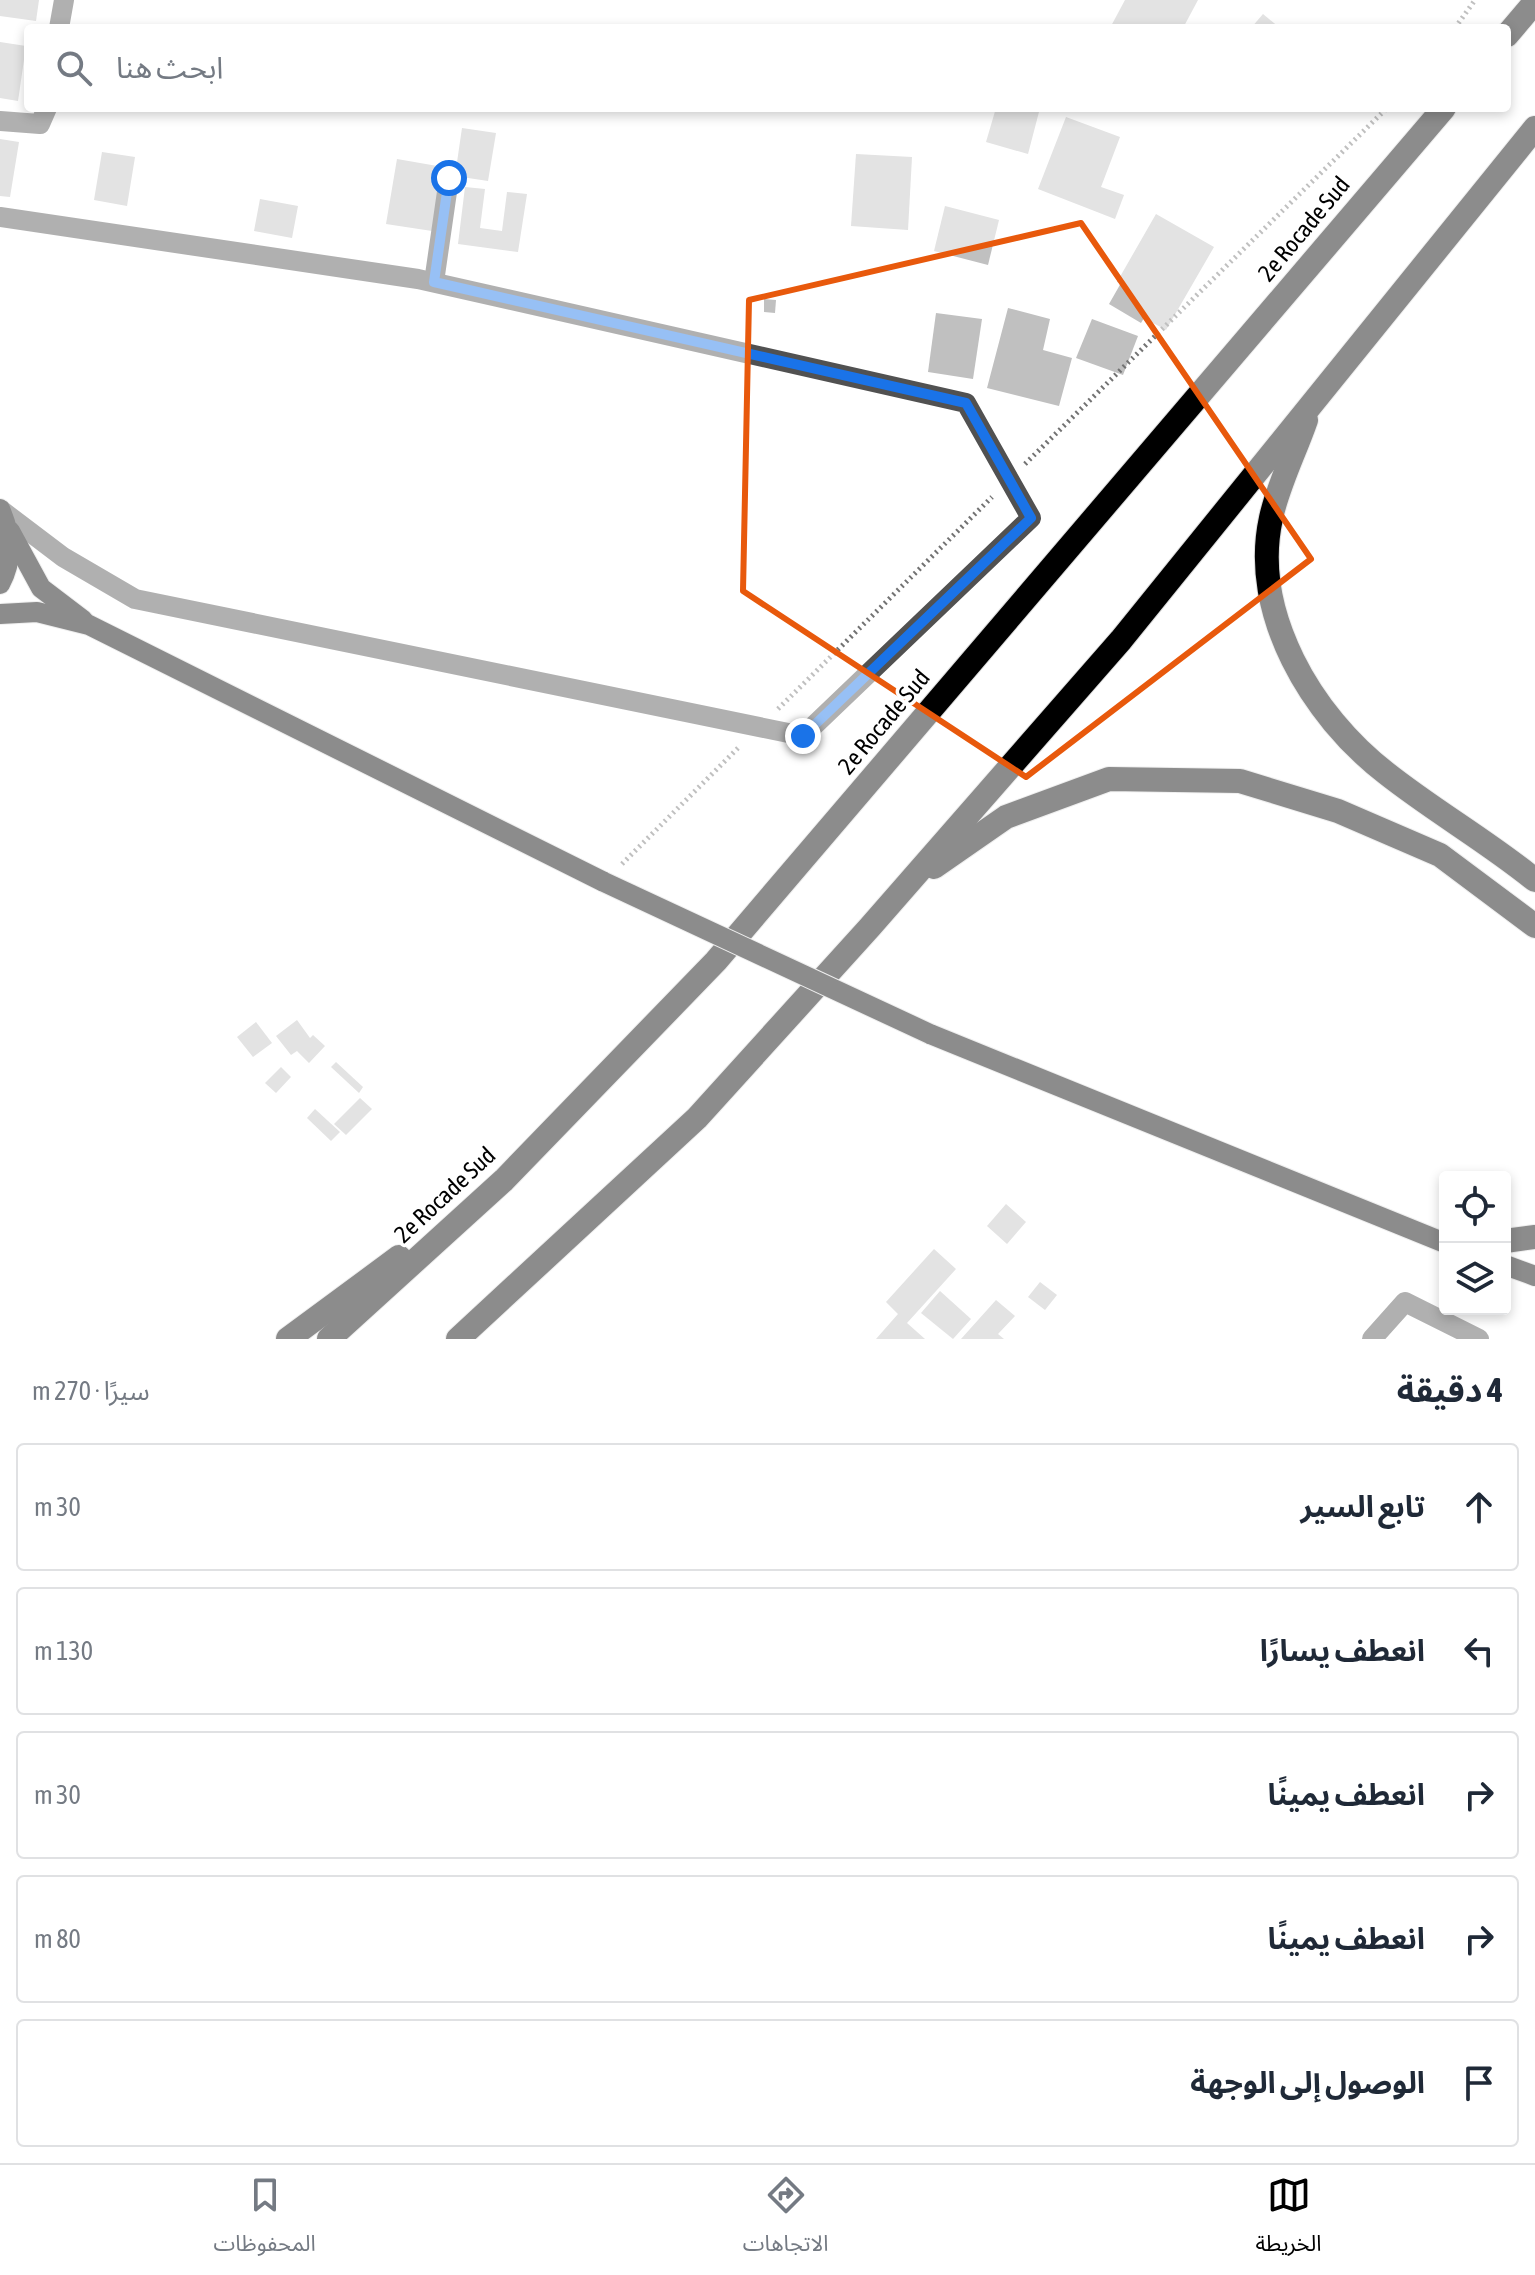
<!DOCTYPE html>
<html lang="ar">
<head>
<meta charset="utf-8">
<style>
  body { margin:0; font-family:"Asap Condensed","Noto Sans Arabic",sans-serif; background:#f2f2f3; color:#1f2937; direction:rtl }
  .controls { position:absolute; right:24px; bottom:24px; display:grid; overflow:hidden; border-radius:8px; box-shadow:0 4px 12px #0003 }
  .controls button { width:72px; height:72px; display:grid; place-items:center; padding:0; border:0; border-bottom:2px solid #e0e1e3; background:#fff; color:#1f2937; font:40px sans-serif }
  .stop { position:absolute; width:24px; height:24px; margin:-18px; border:6px solid #1a73e8; border-radius:50%; background:#fff }
  .stop.end { background:#1a73e8; border-color:#fff; box-shadow:0 2px 8px #0008 }
  .list { margin:0; padding:0; list-style:none }
  h2 { display:flex; justify-content:space-between; align-items:center; height:104px; margin:0; padding:0 32px; font-size:34px }
  h2 small { font-size:26px; font-weight:400; color:#747a83 }
  .list li { display:grid; grid-template-columns:52px 1fr auto; gap:24px; align-items:center; box-sizing:border-box; height:128px; margin:0 16px 16px; padding:0 16px; border:2px solid #e0e1e3; border-radius:8px }
  .list b { display:block; font-size:30px; white-space:nowrap }
  .list em { font-size:26px; font-style:normal; color:#747a83 }
  .icon { flex:none; width:44px; height:44px; fill:none; stroke:currentColor; stroke-width:2; stroke-linecap:round; stroke-linejoin:round }
  .map { position:relative; flex:none; width:1535px; height:1339px; overflow:hidden; direction:ltr }
  .search { position:absolute; background:#fff; box-shadow:0 4px 12px #0003; left:24px; right:24px; top:24px; height:88px; display:flex; align-items:center; gap:20px; box-sizing:border-box; padding:0 28px; border-radius:8px; color:#747a83; font-size:30px }
  .sheet { height:824px; background:#fff }
  nav { display:flex; justify-content:space-around; align-items:center; box-sizing:border-box; height:112px; border-top:2px solid #e0e1e3; background:#fff; font-size:22px; color:#747a83 }
  nav a { display:grid; justify-items:center; gap:4px }
  nav .on { color:#000 }
  .map>svg:first-child { display:block }
  .building { fill:#c0c0c0 }
  .lines { fill:none; stroke-linecap:round; stroke-linejoin:round }
  .major-casing { stroke:#dbdbdb; stroke-width:22 }
  .highway-casing { stroke:#dbdbdb; stroke-width:26 }
  .path { stroke:#737373; stroke-width:5; stroke-dasharray:2 4; stroke-linecap:butt }
  .minor { stroke:#515151; stroke-width:20 }
  .major { stroke:#000; stroke-width:20 }
  .highway { stroke:#000; stroke-width:24 }
  .major-bridge-casing { stroke:#dbdbdb; stroke-width:22; stroke-linecap:butt }
  .major-bridge { stroke:#000; stroke-width:20 }
  .route { stroke:#1a73e8; stroke-width:10 }
  .marked { fill:none; stroke:#e8590c; stroke-width:6; stroke-linejoin:round }
  .labels { text-anchor:middle; stroke-width:7; stroke-linejoin:round; paint-order:stroke }
  .street-label { font-size:24px; fill:#000; stroke:#fff }
</style>
</head>
<body>
<div class="map">
<svg width="1535" height="1339" viewBox="0 0 1535 1339">
  <rect width="100%" height="100%" fill="#fff"/>
  <g class="building">
    <polygon points="0,0 39,0 36,21 0,16"/>
    <polygon points="1125,0 1198,0 1183,28 1110,28"/>
    <polygon points="1263,14 1280,28 1251,28"/>
    <polygon points="0,42 26,46 18,101 0,98"/>
    <polygon points="996,108 1040,108 1028,154 986,142"/>
    <polygon points="1066,117 1120,137 1101,187 1124,195 1115,219 1038,189"/>
    <polygon points="462,128 496,133 488,181 455,176"/>
    <polygon points="0,139 19,142 10,197 0,196"/>
    <polygon points="102,152 135,157 127,206 94,200"/>
    <polygon points="856,154 912,157 908,230 851,226"/>
    <polygon points="397,159 443,167 432,231 386,224"/>
    <polygon points="465,187 485,189 480,228 502,231 507,192 527,194 518,252 458,244"/>
    <polygon points="260,199 298,206 292,238 254,231"/>
    <polygon points="945,206 999,220 988,265 934,251"/>
    <polygon points="1156,214 1214,247 1166,330 1144,318 1141,323 1109,304 1121,283 1117,282"/>
    <polygon points="764,299 776,300 775,313 764,312"/>
    <polygon points="1008,308 1050,319 1043,350 1072,358 1059,406 987,388"/>
    <polygon points="936,313 982,319 973,379 928,372"/>
    <polygon points="1092,319 1138,336 1123,375 1076,358"/>
    <polygon points="297,1020 310,1038 313,1035 325,1046 309,1063 297,1051 291,1055 276,1036"/>
    <polygon points="256,1022 272,1043 253,1057 237,1037"/>
    <polygon points="336,1062 363,1087 359,1093 331,1067"/>
    <polygon points="281,1067 291,1077 276,1093 265,1083"/>
    <polygon points="360,1098 372,1109 346,1135 334,1124"/>
    <polygon points="315,1109 340,1132 331,1141 307,1118"/>
    <polygon points="1006,1204 1026,1222 1007,1244 987,1226"/>
    <polygon points="934,1249 956,1269 907,1323 925,1339 876,1339 898,1314 886,1302"/>
    <polygon points="1040,1282 1057,1295 1045,1310 1028,1297"/>
    <polygon points="940,1291 971,1319 953,1339 921,1313"/>
    <polygon points="996,1300 1015,1316 998,1334 1004,1339 961,1339"/>
  </g>
  <g class="lines">
    <defs>
      <g id="major">
        <path d="M0,509C11,534 14,559 0,584"/>
        <polyline points="10,531 41,588 83,620"/>
        <polyline points="0,614 37,612 89,625 604,882"/>
        <polyline points="930,1034 1445,1243"/>
        <polyline points="1505,1265 1535,1276"/>
      </g>
      <g id="highway">
        <polyline points="1507,35 1535,2"/>
        <path d="M1306,420C1295,452 1278,485 1271,518C1250,613 1312,716 1386,773C1434,811 1487,841 1535,880"/>
        <polyline points="934,867 1006,817 1109,779 1240,781 1338,811 1440,855 1535,926"/>
        <polyline points="1505,1241 1535,1237"/>
        <polyline points="288,1339 399,1257"/>
        <polyline points="329,1339 504,1180 716,961 1444,108"/>
        <polyline points="458,1339 697,1118 870,927 1121,640 1535,128"/>
      </g>
    </defs>
    <use href="#major" class="major-casing"/>
    <use href="#highway" class="highway-casing"/>
    <g class="path">
      <polyline points="1455,28 1475,0"/>
      <polyline points="1025,464 1387,108"/>
      <polyline points="778,709 992,497"/>
      <polyline points="622,864 739,747"/>
    </g>
    <g class="minor">
      <polyline points="59,28 64,0"/>
      <polyline points="0,121 40,124 47,108"/>
      <polyline points="0,217 418,279 966,403 1031,518 803,736 135,599 63,557 1,510"/>
      <polyline points="434,282 449,178"/>
      <polyline points="1372,1339 1405,1302 1479,1339"/>
    </g>
    <use href="#major" class="major"/>
    <use href="#highway" class="highway"/>
    <defs>
      <polyline id="major-bridge" points="604,882 930,1034"/>
    </defs>
    <use href="#major-bridge" class="major-bridge-casing"/>
    <use href="#major-bridge" class="major-bridge"/>
  </g>
  <g class="lines">
    <polyline class="route" points="449,178 434,282 966,403 1031,518 803,736"/>
  </g>
  <path d="M0 0H1535V1339H0ZM1081,223L1311,559L1026,777L743,591L749,300Z" fill="#fff" fill-opacity=".55" fill-rule="evenodd"/>
  <path class="marked" d="M1081,223L1311,559L1026,777L743,591L749,300Z"/>
  <g class="labels">
    <g class="street-label">
      <text transform="translate(1304 229) rotate(-50)" y="8">2e Rocade Sud</text>
      <text transform="translate(884 722) rotate(-50)" y="8">2e Rocade Sud</text>
      <text transform="translate(445 1195) rotate(-43)" y="8">2e Rocade Sud</text>
    </g>
  </g>
</svg>
<div class="controls">
<button><svg class="icon" aria-label="locate" viewBox="0 0 24 24"><circle cx="12" cy="12" r="6"/><path d="M12 2v4M12 18v4M2 12h4M18 12h4"/></svg></button>
<button><svg class="icon" aria-label="layers" viewBox="0 0 24 24"><path d="M12 4l9 5-9 5-9-5zM3 14l9 5 9-5"/></svg></button>
</div>
<div class="stop" style="left:449px;top:178px"></div>
<div class="stop end" style="left:803px;top:736px"></div>
<div class="search"><svg class="icon" aria-label="search" viewBox="0 0 24 24"><circle cx="10" cy="10" r="6"/><path d="M15 15l6 6"/></svg>ابحث هنا</div>
</div>
<section class="sheet">
<h2>4 دقيقة<small>سيرًا · 270 m</small></h2>
<ul class="list">
<li><svg class="icon" aria-label="ahead" viewBox="0 0 24 24"><path d="M12 20V5M6 11l6-6 6 6"/></svg><div><b>تابع السير</b></div><em>30 m</em></li>
<li><svg class="icon" aria-label="left" viewBox="0 0 24 24"><path d="M17 20v-9H6M10 6l-5 5 5 5"/></svg><div><b>انعطف يسارًا</b></div><em>130 m</em></li>
<li><svg class="icon" aria-label="right" viewBox="0 0 24 24"><path d="M7 20v-9h11M14 6l5 5-5 5"/></svg><div><b>انعطف يمينًا</b></div><em>30 m</em></li>
<li><svg class="icon" aria-label="right" viewBox="0 0 24 24"><path d="M7 20v-9h11M14 6l5 5-5 5"/></svg><div><b>انعطف يمينًا</b></div><em>80 m</em></li>
<li><svg class="icon" aria-label="arrive" viewBox="0 0 24 24"><path d="M6 21V4h12l-3 4 3 4H6"/></svg><div><b>الوصول إلى الوجهة</b></div></li>
</ul>
</section>
<nav>
<a class="on"><svg class="icon" aria-label="map" viewBox="0 0 24 24"><path d="M3 6l6-2 6 2 6-2v14l-6 2-6-2-6 2zM9 4v14M15 6v14"/></svg>الخريطة</a>
<a><svg class="icon" aria-label="directions" viewBox="0 0 24 24"><path d="M12 3l9 9-9 9-9-9zM9 14v-3h6M13 9l2 2-2 2"/></svg>الاتجاهات</a>
<a><svg class="icon" aria-label="saved" viewBox="0 0 24 24"><path d="M7 4h10v16l-5-4-5 4z"/></svg>المحفوظات</a>
</nav>
</body>
</html>
